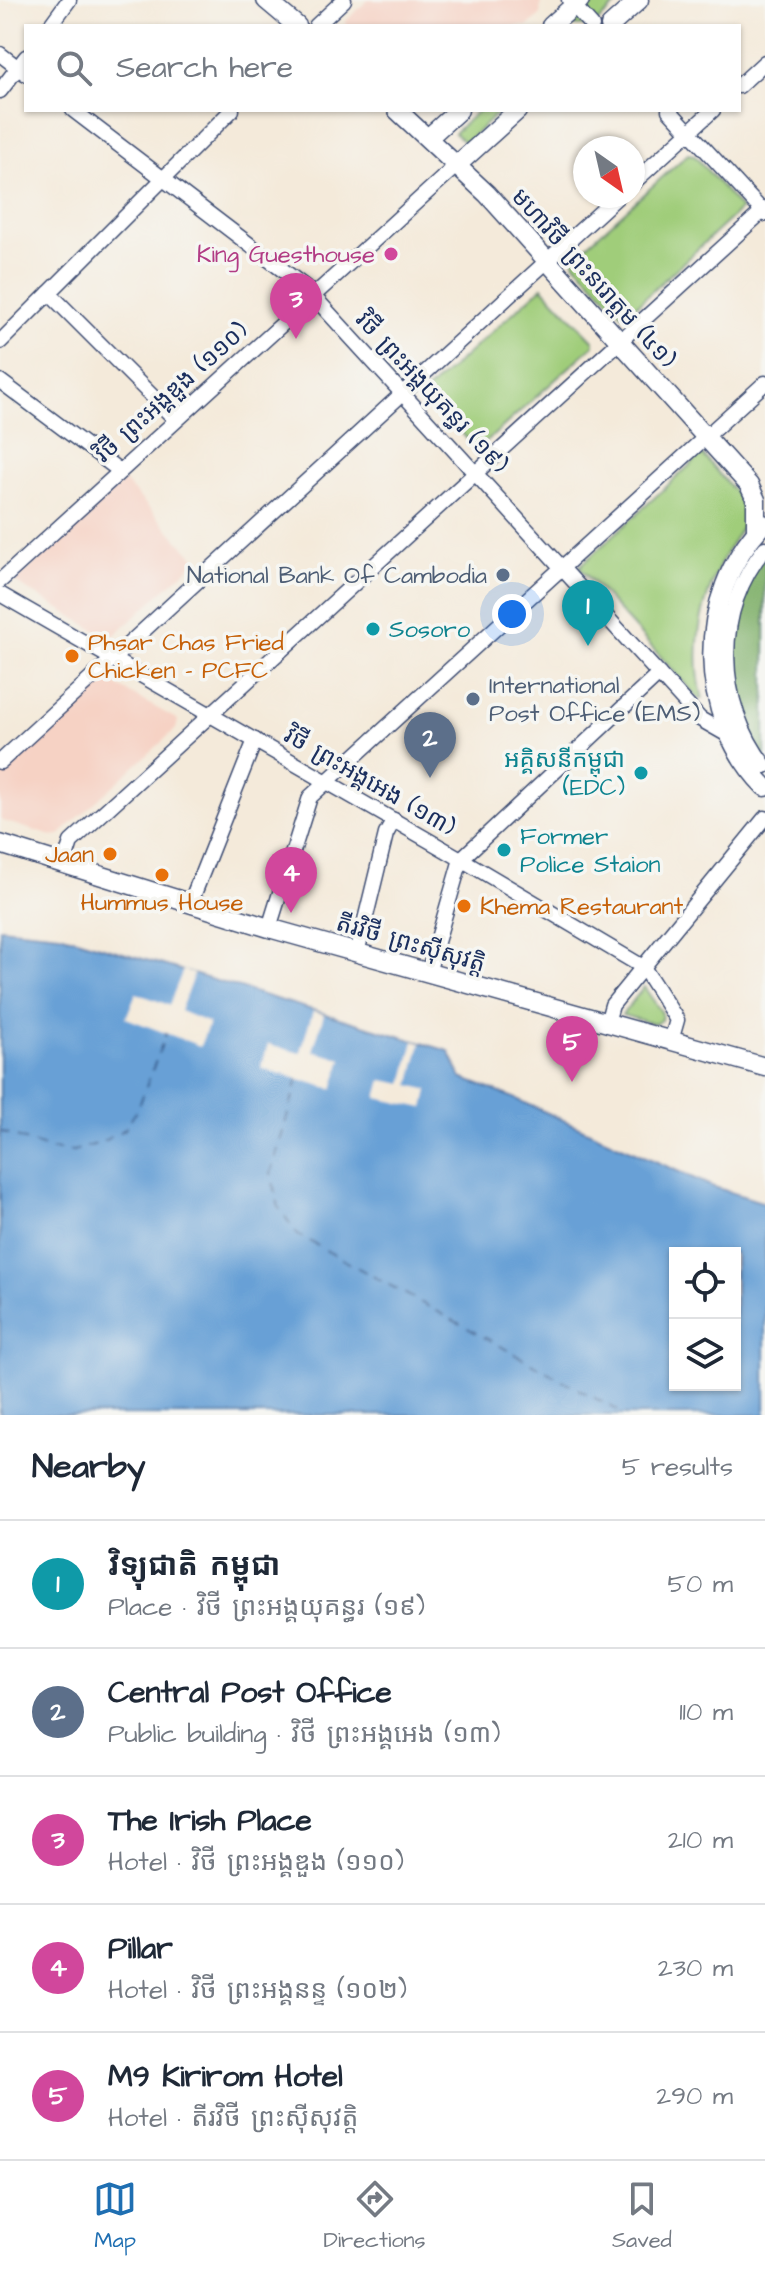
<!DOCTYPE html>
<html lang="en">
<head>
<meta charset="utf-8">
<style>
  body { margin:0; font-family:"Architects Daughter","Noto Sans Khmer",sans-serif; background:#f2f2f3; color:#1f2937 }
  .controls { position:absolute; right:24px; bottom:24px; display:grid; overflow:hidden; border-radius:0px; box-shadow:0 2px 6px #0004 }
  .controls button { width:72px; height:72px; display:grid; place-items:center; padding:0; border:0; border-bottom:2px solid #e0e1e3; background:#fff; color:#1f2937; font:40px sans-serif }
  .compass { position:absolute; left:573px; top:136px; width:72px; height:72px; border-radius:50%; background:#fff; box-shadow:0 2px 6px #0004; rotate:146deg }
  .you { position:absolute; left:512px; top:614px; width:28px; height:28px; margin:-20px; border:6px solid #fff; border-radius:50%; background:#1a73e8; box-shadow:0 0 0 12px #1a73e833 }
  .badge { display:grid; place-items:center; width:52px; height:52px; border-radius:50%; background:#1f6fb2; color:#fff; font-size:26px; font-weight:700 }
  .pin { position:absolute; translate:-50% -66px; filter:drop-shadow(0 2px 4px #0008) }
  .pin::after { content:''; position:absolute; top:42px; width:28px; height:24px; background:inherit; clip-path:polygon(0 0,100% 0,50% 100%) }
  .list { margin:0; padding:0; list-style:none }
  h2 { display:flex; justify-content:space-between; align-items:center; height:104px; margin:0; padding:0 32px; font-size:34px }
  h2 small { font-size:26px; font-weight:400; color:#747a83 }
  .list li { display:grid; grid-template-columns:52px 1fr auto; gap:24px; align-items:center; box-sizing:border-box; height:128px; padding:0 32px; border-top:2px solid #e0e1e3 }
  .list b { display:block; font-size:30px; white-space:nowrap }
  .list p { margin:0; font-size:26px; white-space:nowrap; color:#747a83 }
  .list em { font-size:26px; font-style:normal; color:#747a83 }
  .icon { flex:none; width:44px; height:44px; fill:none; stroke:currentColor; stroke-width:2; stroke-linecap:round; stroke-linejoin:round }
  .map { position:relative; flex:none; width:765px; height:1415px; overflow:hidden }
  .search { position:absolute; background:#fff; box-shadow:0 2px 6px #0004; left:24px; right:24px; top:24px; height:88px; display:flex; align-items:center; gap:20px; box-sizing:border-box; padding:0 28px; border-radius:0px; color:#747a83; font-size:30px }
  .sheet { height:744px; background:#fff }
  nav { display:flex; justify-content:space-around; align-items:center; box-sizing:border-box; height:112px; border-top:2px solid #e0e1e3; background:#fff; font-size:22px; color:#747a83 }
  nav a { display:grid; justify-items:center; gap:4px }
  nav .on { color:#1f6fb2 }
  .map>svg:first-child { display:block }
  .built { fill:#f6d2c4 }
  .green { fill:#a0cd7a; stroke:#5e7e6c; stroke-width:2 }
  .forest { fill:#80b06a; stroke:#4e7064; stroke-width:2 }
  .water { fill:#67a0d6; stroke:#41689a; stroke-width:2; fill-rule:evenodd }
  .pier { fill:#f4eada }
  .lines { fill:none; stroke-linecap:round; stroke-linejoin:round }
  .ferry { stroke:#365788; stroke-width:2; stroke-dasharray:10 8; stroke-linecap:butt }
  .minor-casing { stroke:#3c4b71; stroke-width:17 }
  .major-casing { stroke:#3c4b71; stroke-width:21 }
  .minor { stroke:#fff; stroke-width:14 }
  .major { stroke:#fff; stroke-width:18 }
  .hotel-dot { fill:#d1479c; stroke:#f6f6f2; stroke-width:3 }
  .service-dot { fill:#5c6f8a; stroke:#f6f6f2; stroke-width:3 }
  .culture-dot { fill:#0f9aa8; stroke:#f6f6f2; stroke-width:3 }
  .food-dot { fill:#e8710a; stroke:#f6f6f2; stroke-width:3 }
  .labels { text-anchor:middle; stroke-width:7; stroke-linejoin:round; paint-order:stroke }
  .hotel-label { font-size:24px; fill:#b23c85; stroke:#f6f6f2; text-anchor:end }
  .street-label { font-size:24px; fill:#1b2f5e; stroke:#f6f6f2 }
  .service-label { font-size:24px; fill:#4e5e75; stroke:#f6f6f2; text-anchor:end }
  .culture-label { font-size:24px; fill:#0d838f; stroke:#f6f6f2; text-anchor:start }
  .food-label { font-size:24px; fill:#c56008; stroke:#f6f6f2; text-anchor:start }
</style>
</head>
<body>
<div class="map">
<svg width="765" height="1415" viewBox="0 0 765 1415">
  <rect width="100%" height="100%" fill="#f6f6f2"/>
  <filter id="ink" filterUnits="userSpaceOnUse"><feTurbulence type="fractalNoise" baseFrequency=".0125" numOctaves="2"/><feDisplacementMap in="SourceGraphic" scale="16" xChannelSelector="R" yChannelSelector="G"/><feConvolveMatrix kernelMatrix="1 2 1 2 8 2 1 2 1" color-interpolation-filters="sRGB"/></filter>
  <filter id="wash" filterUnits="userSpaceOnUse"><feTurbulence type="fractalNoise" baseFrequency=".006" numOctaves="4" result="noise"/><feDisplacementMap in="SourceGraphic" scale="32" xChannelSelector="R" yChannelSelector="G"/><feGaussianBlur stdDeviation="1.8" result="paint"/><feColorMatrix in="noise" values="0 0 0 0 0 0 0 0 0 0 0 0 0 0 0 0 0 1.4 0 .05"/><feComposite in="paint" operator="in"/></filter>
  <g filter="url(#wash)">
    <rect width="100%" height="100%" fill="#f4eada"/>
    <g class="built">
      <polygon points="368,0 541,0 540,15 528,26 346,26 346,21"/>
      <polygon points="124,481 197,560 110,639 15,582"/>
      <polygon points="110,682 178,720 176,729 59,835 52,836 0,820 0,775 102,684"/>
    </g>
    <g class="green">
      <polygon points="599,0 622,0 593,26 571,26"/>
      <polygon points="479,110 501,110 465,143 454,133"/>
      <polygon points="688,154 694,155 741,209 625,316 623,315 574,262 574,257"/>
      <polygon points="542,287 594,341 594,345 477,450 425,392"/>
      <path d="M702,454L744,503L746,521C710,572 686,636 703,699H699L579,567Z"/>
      <polygon points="644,987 662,1013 661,1020 655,1024 622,1015"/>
    </g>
    <polygon class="forest" points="765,551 765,763 730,682 737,601"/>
    <path class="water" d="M0,928L60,934L449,1051L461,1078L514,1098L711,1186L765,1203V1415H0ZM675,1253H735V1385H675Z"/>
    <g class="pier">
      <polygon points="183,970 194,974 180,1011 209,1023 200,1046 126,1018 136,993 169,1005"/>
      <polygon points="313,1011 324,1014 313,1051 342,1059 333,1089 261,1068 268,1044 300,1053"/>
      <polygon points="414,1041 421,1043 410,1085 428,1090 424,1108 377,1098 382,1080 403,1084"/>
    </g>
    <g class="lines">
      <g class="ferry">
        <polyline points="298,1079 271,1173 279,1208 298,1235 626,1415"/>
        <polyline points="0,1131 49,1149 73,1151 100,1143 125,1129 139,1106 166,1033"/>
      </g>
    </g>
  </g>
  <g filter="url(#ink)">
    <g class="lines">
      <defs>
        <g id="minor">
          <polyline points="569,0 592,26"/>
          <polyline points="50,26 69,0"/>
          <polyline points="316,26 344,0"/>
          <polyline points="0,54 26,74"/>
          <polyline points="739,86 765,62"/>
          <polyline points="0,91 26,57"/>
          <polyline points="73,110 305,287 700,719 728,735"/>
          <polyline points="669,110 765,214"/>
          <polyline points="633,183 713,110"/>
          <polyline points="49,293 176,420"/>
          <polyline points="0,342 232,110"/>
          <polyline points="0,381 120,471"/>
          <path d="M765,548C713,612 716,702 765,766"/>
          <polyline points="0,581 457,165"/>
          <polyline points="0,594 461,859 643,967 677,1020 671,1041"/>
          <polyline points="0,762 618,196"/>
          <polyline points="64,864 71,842 765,209"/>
          <polyline points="190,904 255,740"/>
          <polyline points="269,928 310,797 765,383"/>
          <polyline points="357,953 386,834 394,820"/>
          <polyline points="428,973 461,859 659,674"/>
          <polyline points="607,1023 612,1005 765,818"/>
        </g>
        <g id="major">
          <polyline points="266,0 297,26"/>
          <polyline points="551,26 580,0"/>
          <polyline points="610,26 639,0"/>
          <polyline points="397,110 487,194 749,485 756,500 756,531"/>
          <polyline points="429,137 459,110"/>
          <polyline points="457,165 518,110"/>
          <path d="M763,524C695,596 695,716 765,787"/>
          <polyline points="0,844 269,928 765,1067"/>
        </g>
      </defs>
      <use href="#minor" class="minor-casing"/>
      <use href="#major" class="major-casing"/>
      <use href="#minor" class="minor"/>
      <use href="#major" class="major"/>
    </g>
  </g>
  <circle class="hotel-dot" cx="391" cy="254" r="8"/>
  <g class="service-dot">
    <circle cx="503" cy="575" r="8"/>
    <circle cx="473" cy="699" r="8"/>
  </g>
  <g class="culture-dot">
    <circle cx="373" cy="629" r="8"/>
    <circle cx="641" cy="773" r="8"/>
    <circle cx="504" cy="850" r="8"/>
  </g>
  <g class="food-dot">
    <circle cx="72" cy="656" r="8"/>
    <circle cx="110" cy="854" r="8"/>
    <circle cx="162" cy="875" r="8"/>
    <circle cx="464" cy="906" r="8"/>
  </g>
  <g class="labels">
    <g class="hotel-label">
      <text x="375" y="262">King Guesthouse</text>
    </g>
    <g class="street-label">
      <text transform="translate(594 278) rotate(48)" y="8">មហាវិថី ព្រះនរោត្តម (៤១)</text>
      <text transform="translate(171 392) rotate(-42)" y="8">វិថី ព្រះអង្គឌួង (១១០)</text>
      <text transform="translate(432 392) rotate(47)" y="8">វិថី ព្រះអង្គយុគន្ធរ (១៩)</text>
      <text transform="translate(370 781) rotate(30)" y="8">វិថី ព្រះអង្គអេង (១៣)</text>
      <text transform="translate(411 943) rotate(16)" y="8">តីរវិថី ព្រះស៊ីសុវត្តិ</text>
    </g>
    <g class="service-label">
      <text x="487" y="583">National Bank Of Cambodia</text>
      <text x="489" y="693" text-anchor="start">International<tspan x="489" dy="28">Post Office (EMS)</tspan></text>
    </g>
    <g class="culture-label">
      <text x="389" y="637">Sosoro</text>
      <text x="625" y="767" text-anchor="end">អគ្គិសនីកម្ពុជា<tspan x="625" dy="28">(EDC)</tspan></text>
      <text x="520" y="844">Former<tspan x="520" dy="28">Police Staion</tspan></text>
    </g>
    <g class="food-label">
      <text x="88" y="650">Phsar Chas Fried<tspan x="88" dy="28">Chicken - PCFC</tspan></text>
      <text x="94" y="862" text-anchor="end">Jaan</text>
      <text x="162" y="910" text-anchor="middle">Hummus House</text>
      <text x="480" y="914">Khema Restaurant</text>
    </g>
  </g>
</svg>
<div class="controls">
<button><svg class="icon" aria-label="locate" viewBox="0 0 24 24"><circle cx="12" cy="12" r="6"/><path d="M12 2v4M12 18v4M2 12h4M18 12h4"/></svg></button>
<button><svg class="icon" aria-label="layers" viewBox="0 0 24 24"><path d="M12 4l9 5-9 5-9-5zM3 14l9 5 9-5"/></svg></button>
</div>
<svg class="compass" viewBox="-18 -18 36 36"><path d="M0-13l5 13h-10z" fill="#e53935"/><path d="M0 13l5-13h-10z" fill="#747a83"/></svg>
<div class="you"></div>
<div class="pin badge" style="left:588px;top:646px;background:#0f9aa8">1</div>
<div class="pin badge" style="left:430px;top:778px;background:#5c6f8a">2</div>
<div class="pin badge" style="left:296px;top:339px;background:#d1479c">3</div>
<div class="pin badge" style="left:291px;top:913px;background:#d1479c">4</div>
<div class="pin badge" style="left:572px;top:1082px;background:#d1479c">5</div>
<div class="search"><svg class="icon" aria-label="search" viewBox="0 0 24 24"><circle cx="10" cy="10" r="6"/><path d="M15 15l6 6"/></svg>Search here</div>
</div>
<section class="sheet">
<h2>Nearby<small>5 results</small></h2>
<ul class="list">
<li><span class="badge" style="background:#0f9aa8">1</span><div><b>វិទ្យុជាតិ កម្ពុជា</b><p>Place · វិថី ព្រះអង្គយុគន្ធរ (១៩)</p></div><em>50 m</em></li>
<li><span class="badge" style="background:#5c6f8a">2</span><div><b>Central Post Office</b><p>Public building · វិថី ព្រះអង្គអេង (១៣)</p></div><em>110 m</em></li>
<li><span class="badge" style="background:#d1479c">3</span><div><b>The Irish Place</b><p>Hotel · វិថី ព្រះអង្គឌួង (១១០)</p></div><em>210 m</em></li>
<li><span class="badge" style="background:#d1479c">4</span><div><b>Pillar</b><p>Hotel · វិថី ព្រះអង្គនន្ទ (១០២)</p></div><em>230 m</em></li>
<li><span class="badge" style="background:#d1479c">5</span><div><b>M9 Kirirom Hotel</b><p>Hotel · តីរវិថី ព្រះស៊ីសុវត្តិ</p></div><em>290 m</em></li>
</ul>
</section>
<nav>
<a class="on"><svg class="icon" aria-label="map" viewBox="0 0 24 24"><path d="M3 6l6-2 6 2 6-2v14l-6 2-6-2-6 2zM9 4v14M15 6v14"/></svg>Map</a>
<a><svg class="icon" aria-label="directions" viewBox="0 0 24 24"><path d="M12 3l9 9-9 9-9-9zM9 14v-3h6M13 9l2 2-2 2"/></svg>Directions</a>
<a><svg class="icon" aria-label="saved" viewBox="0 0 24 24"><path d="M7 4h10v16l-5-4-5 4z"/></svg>Saved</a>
</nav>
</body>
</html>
